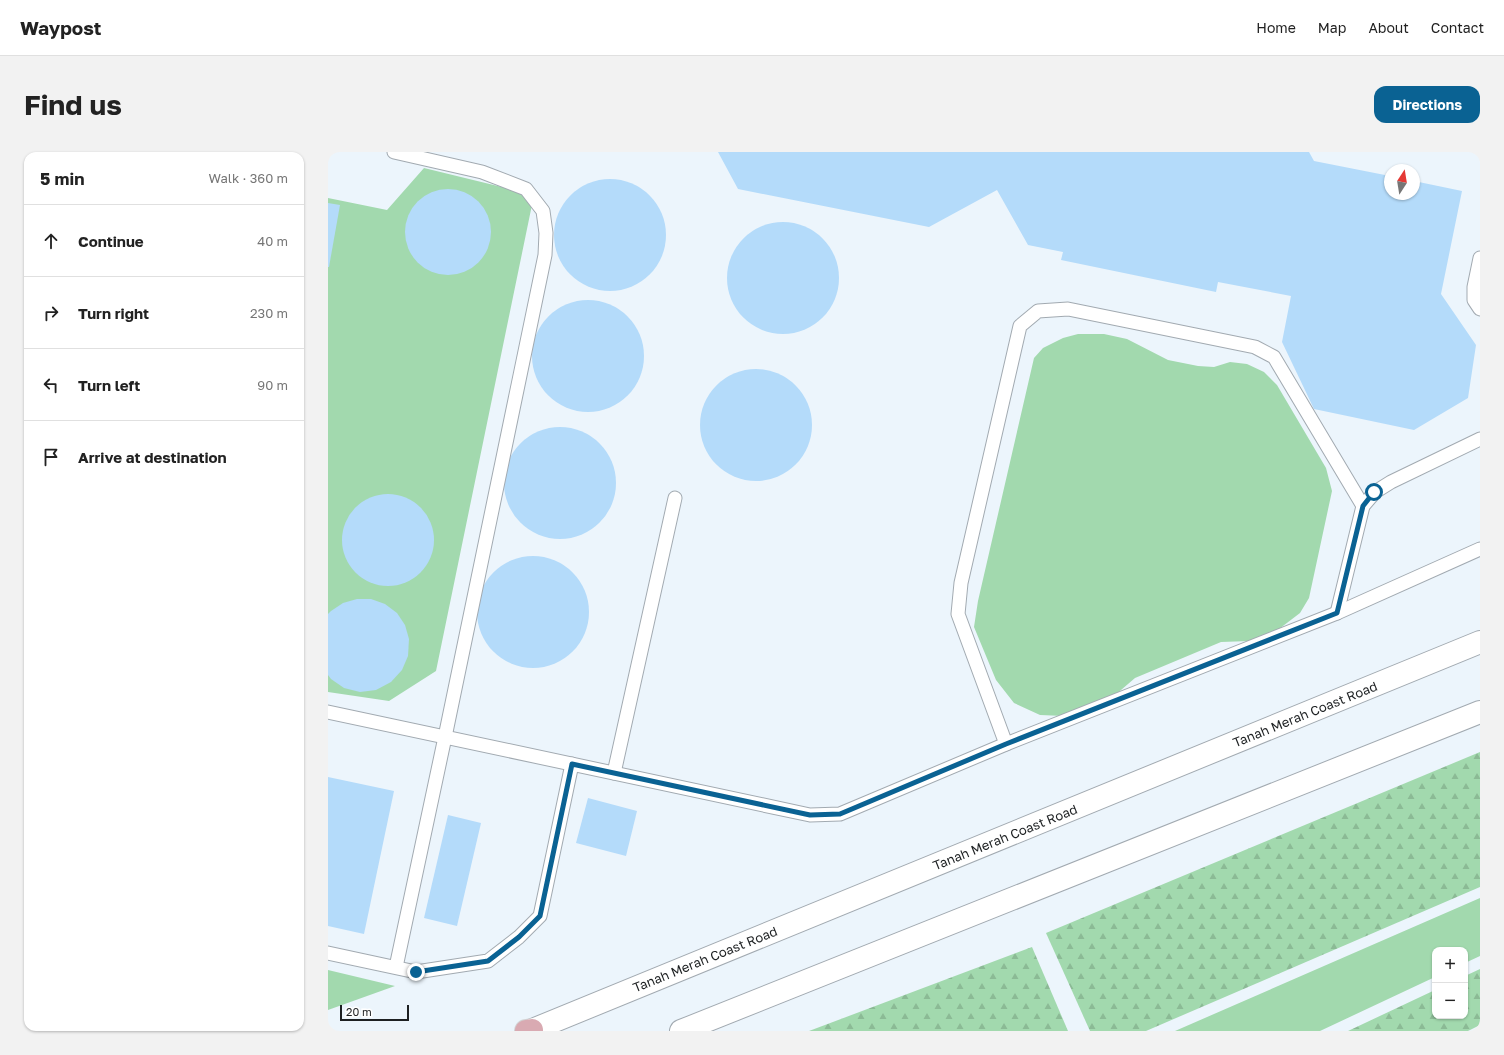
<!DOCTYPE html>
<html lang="en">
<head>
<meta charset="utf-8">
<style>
  body { margin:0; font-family:"Golos Text",sans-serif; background:#f2f2f2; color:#222 }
  .controls { position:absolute; right:12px; bottom:12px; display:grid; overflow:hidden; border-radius:8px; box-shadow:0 1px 3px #0004 }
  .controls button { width:36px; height:36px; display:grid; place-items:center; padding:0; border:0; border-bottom:1px solid #e0e0e0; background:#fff; color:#222; font:20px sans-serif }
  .compass { position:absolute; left:1056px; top:12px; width:36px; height:36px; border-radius:50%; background:#fff; box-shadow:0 1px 3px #0004; rotate:12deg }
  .scale { position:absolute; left:12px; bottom:10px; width:69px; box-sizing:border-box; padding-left:4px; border:2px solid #1d2022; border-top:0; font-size:11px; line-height:14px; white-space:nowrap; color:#1d2022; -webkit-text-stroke:3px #fff; paint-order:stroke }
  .stop { position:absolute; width:12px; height:12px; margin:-9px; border:3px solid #0a6293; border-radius:50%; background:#fff }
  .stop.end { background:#0a6293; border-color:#fff; box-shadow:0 1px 4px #0008 }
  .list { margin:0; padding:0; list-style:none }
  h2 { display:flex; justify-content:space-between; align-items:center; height:52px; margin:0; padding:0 16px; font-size:17px }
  h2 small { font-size:13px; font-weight:400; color:#767676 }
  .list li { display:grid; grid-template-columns:26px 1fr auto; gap:12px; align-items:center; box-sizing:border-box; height:72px; padding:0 16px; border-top:1px solid #e0e0e0 }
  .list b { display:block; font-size:15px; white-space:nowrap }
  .list em { font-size:13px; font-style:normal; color:#767676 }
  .icon { flex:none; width:22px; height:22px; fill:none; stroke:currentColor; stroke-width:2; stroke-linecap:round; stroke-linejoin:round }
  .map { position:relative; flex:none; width:1152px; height:879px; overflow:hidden; border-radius:12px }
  header { display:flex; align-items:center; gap:24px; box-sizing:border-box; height:56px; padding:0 20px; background:#fff; border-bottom:1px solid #e0e0e0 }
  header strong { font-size:19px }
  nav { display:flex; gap:22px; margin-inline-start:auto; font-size:14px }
  .intro { display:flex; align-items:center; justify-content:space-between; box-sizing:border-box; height:96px; padding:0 24px }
  h1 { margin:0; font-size:28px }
  .button { padding:10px 18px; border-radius:12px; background:#0a6293; color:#fff; font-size:14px; font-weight:700 }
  main { display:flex; gap:24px; padding:0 24px }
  aside { flex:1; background:#fff; border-radius:12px; box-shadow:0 1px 3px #0004 }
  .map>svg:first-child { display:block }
  .grass { fill:#a2d9ae }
  .forest { fill:url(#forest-firs) }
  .building { fill:#b4dbfa }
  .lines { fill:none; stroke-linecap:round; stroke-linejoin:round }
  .lane-casing { stroke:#a2aab1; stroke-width:15 }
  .secondary-casing { stroke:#a2aab1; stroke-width:24 }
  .primary-casing { stroke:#d2d2d3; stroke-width:24 }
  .lane { stroke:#fff; stroke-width:13 }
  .secondary { stroke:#fff; stroke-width:22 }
  .primary { stroke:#d9aab2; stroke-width:22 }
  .route { stroke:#0a6293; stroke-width:5 }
  .labels { text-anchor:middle; stroke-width:3.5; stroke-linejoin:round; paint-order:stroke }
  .street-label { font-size:13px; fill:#1d2022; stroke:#fff }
</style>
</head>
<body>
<header>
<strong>Waypost</strong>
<nav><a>Home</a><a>Map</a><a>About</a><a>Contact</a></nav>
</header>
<div class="intro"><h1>Find us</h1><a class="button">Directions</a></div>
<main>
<aside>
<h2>5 min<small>Walk · 360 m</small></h2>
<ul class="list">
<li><svg class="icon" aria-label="ahead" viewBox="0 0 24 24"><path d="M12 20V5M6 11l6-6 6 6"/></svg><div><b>Continue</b></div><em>40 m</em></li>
<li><svg class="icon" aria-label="right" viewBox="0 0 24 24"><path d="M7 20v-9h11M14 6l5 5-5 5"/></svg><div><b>Turn right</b></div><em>230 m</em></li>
<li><svg class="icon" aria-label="left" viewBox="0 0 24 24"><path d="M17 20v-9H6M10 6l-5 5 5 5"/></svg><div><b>Turn left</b></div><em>90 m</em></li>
<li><svg class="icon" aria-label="arrive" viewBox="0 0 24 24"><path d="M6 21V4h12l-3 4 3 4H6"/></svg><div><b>Arrive at destination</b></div></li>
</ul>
</aside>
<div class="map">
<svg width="1152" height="879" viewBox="0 0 1152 879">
  <defs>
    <pattern id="forest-firs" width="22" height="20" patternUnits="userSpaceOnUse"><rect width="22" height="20" fill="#a2d9ae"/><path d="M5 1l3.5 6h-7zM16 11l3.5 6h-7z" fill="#8bba95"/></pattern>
  </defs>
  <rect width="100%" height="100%" fill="#ecf5fc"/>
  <g class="grass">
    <polygon points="96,16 206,43 108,519 61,549 0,540 0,46 59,58"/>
    <polygon points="750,182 776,182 799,187 840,208 870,214 886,215 902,210 919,212 936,220 949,233 998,316 1004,339 981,446 972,461 951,477 922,489 893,490 807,526 786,544 736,564 712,563 686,551 668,528 646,475 650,449 706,206 715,196 735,186"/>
    <polygon points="1152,746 1152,804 1137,811 1137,798 1107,798 1107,825 992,879 847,879"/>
    <polygon points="0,818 67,834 0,858"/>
  </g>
  <g class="forest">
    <polygon points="1152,600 1152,735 818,879 762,879 718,781"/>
    <polygon points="704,795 740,879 481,879"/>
    <polygon points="1152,817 1152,873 1140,879 1020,879 1107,838 1107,864 1137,864 1137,824"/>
  </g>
  <g class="building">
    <polygon points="390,0 981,0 986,9 1062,24 1062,42 1086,42 1086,29 1134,39 1113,142 1148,193 1140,246 1086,278 986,257 954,190 963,144 890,130 888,140 733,108 735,100 700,93 669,38 601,75 410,37"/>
    <circle cx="282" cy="83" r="56"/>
    <circle cx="120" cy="80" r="43"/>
    <polygon points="0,51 12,53 1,115 0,115"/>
    <circle cx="455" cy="126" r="56"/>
    <circle cx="260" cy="204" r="56"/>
    <circle cx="428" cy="273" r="56"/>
    <circle cx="232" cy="331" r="56"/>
    <circle cx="60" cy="388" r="46"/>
    <circle cx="205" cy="460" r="56"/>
    <polygon points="29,447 43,447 57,452 69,461 77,473 81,487 80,504 74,518 63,530 48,538 32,540 16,536 3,527 0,523 0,462 3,459 15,451"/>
    <polygon points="0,625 66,639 36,782 0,774"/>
    <polygon points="260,646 309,659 298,704 248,691"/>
    <polygon points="120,663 153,671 129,774 96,766"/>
  </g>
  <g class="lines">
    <defs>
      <g id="lane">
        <polyline points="66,0 154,20 198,37 215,59 218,81 217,103 117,585 68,815"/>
        <polyline points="1152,106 1146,135 1146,148 1152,157"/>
        <polyline points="1009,461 1035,354 1047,340 1063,330 1152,287"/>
        <polyline points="0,560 482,663 512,662 678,592 1009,461 1152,397"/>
        <polyline points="678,592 630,462 633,431 692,174 710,159 740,157 927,195 946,205 1035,354"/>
        <polyline points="286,621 347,346"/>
        <polyline points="0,801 88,820 160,809 191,785 212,764 244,612"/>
      </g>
      <g id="secondary">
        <polyline points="202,879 1152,490"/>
        <polyline points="353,879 1152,560"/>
      </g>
      <polyline id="primary" points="198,879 204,878"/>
    </defs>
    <use href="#lane" class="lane-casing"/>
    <use href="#secondary" class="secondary-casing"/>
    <use href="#primary" class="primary-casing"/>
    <use href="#lane" class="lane"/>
    <use href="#secondary" class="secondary"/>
    <use href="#primary" class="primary"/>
  </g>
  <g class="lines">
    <polyline class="route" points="88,820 160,809 191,785 212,764 244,612 482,663 512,662 678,592 1009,461 1035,354 1046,340"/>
  </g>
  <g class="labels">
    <g class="street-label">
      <text transform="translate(977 562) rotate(-22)" y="5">Tanah Merah Coast Road</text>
      <text transform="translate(677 685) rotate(-22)" y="5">Tanah Merah Coast Road</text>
      <text transform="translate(377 807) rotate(-22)" y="5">Tanah Merah Coast Road</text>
    </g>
  </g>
</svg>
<div class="controls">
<button>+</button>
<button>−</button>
</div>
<svg class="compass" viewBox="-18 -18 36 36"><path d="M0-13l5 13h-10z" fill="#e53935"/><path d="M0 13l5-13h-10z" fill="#767676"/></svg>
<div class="scale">20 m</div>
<div class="stop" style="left:1046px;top:340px"></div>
<div class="stop end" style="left:88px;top:820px"></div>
</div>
</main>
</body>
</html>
